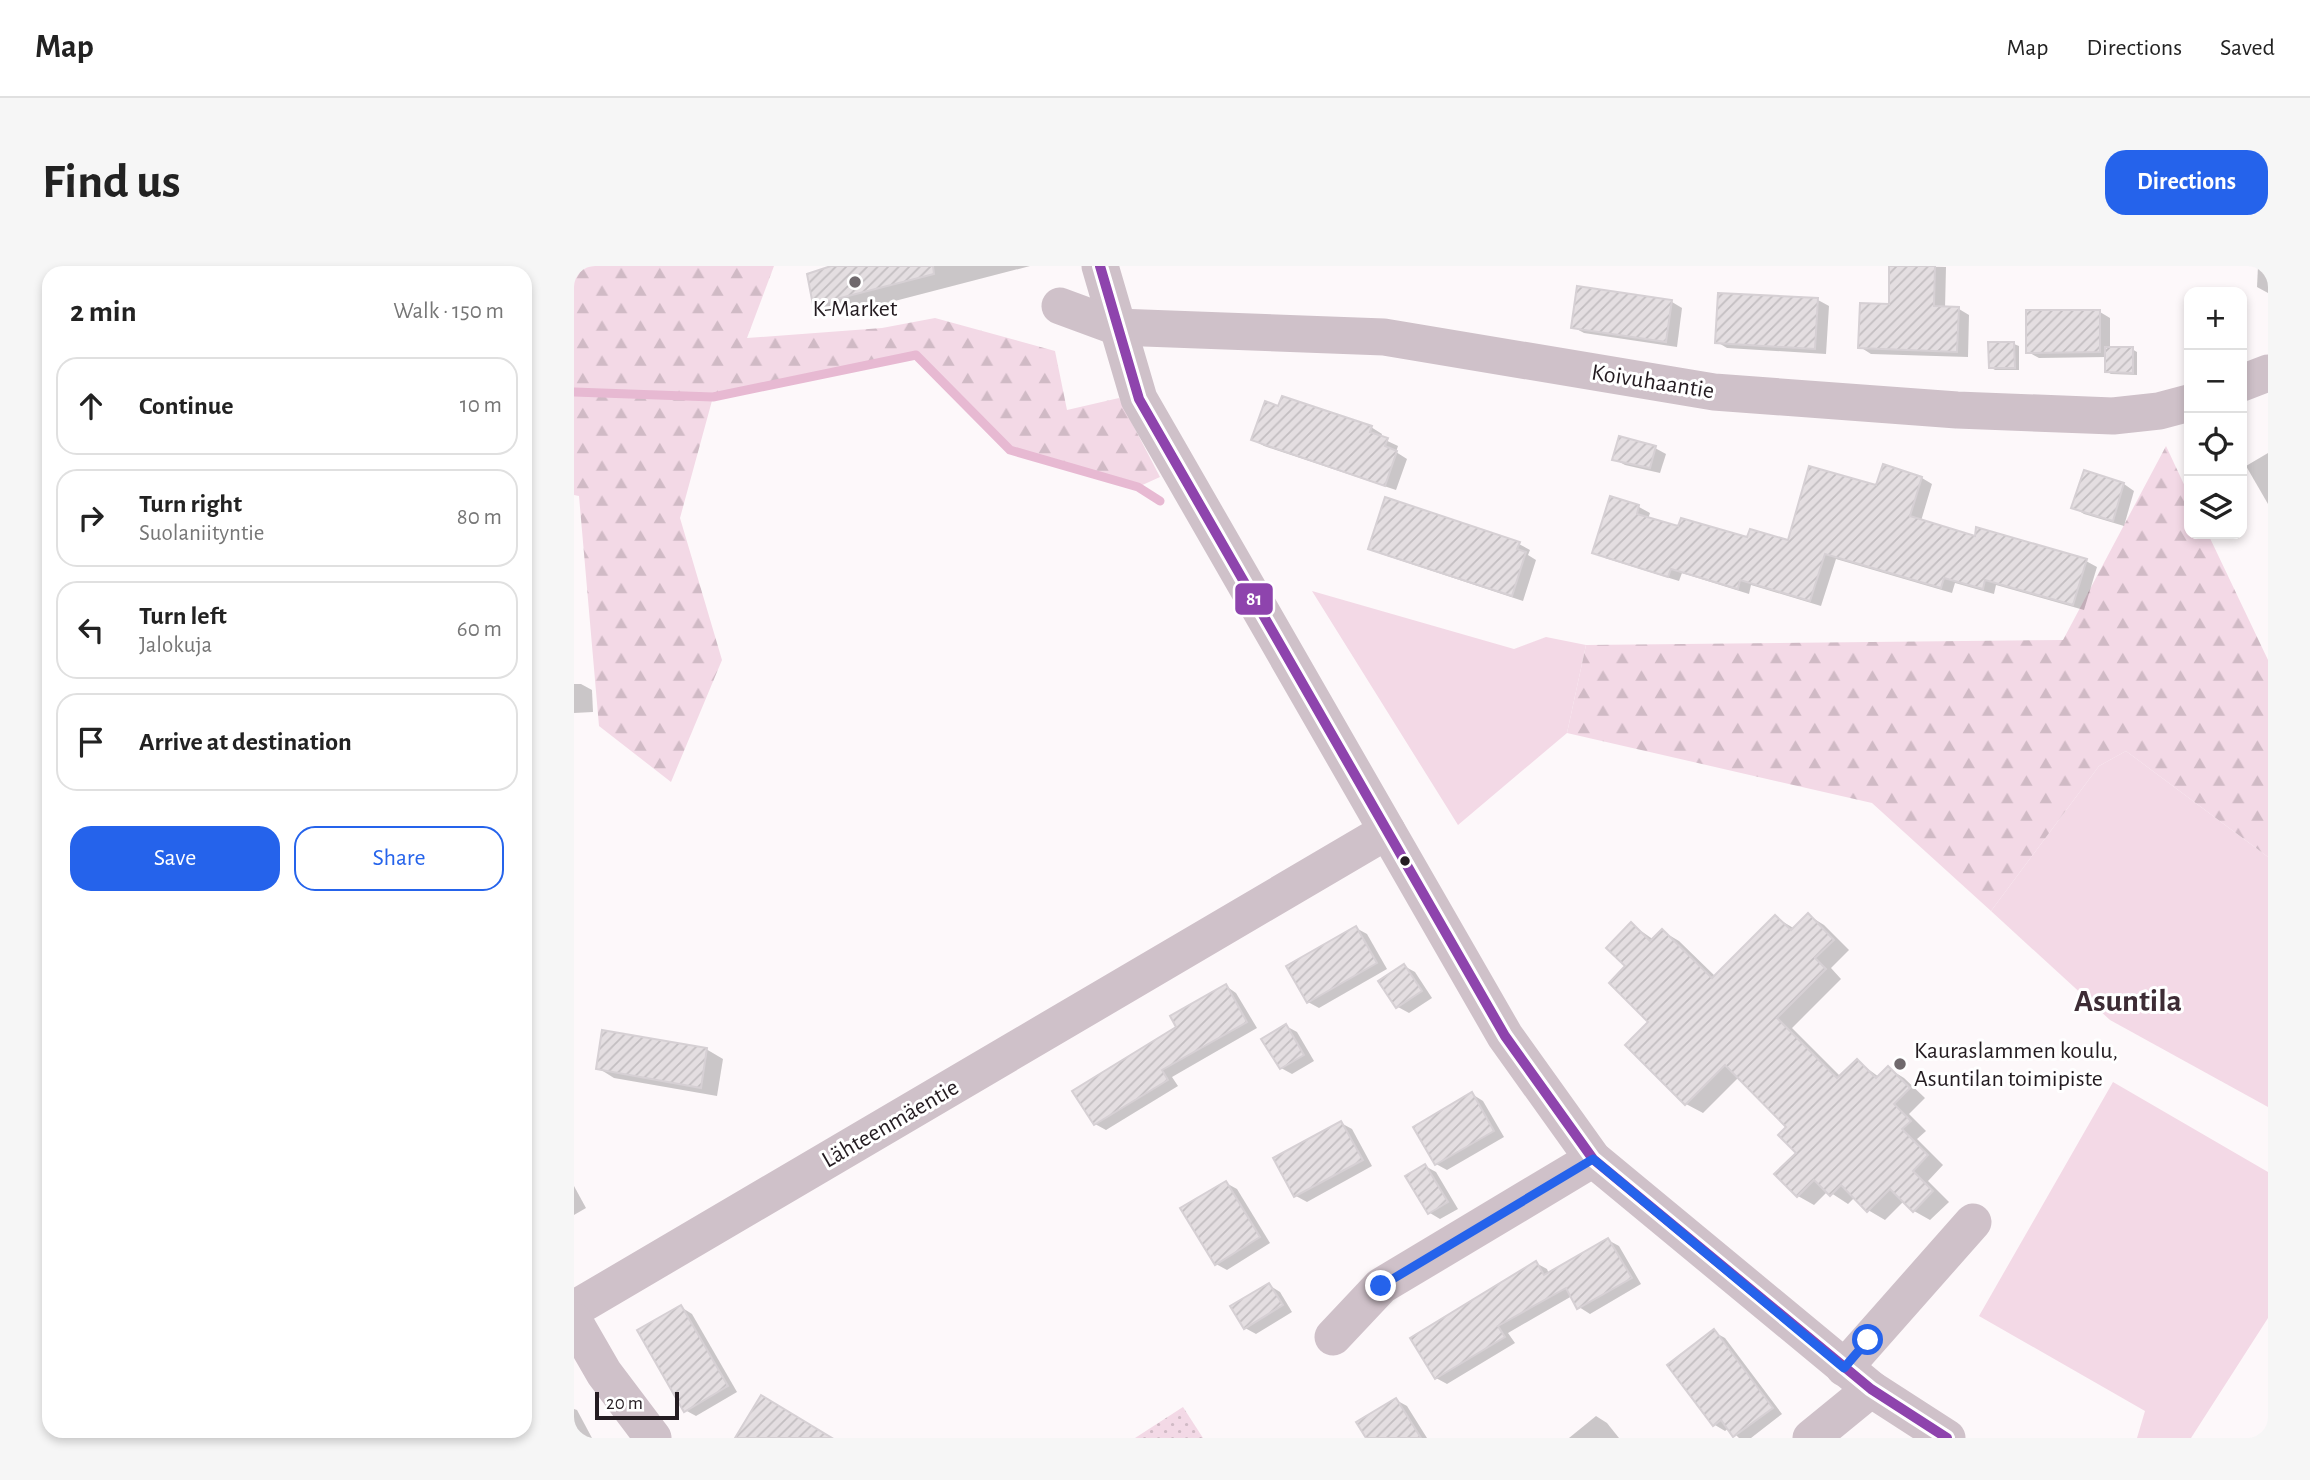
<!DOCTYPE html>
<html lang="en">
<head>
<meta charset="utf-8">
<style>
  body { margin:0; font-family:"Alegreya Sans",sans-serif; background:#f6f6f6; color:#222 }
  .controls { position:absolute; right:21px; top:21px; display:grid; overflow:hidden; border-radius:14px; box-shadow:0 4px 10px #0003 }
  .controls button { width:63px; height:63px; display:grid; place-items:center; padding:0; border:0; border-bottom:2px solid #e0e0e0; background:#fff; color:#222; font:35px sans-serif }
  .scale { position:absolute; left:21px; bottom:18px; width:84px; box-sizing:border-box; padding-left:7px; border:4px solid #241c21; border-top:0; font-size:19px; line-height:24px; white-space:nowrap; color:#241c21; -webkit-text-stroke:5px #fff; paint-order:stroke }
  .stop { position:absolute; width:21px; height:21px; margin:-16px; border:5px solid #2563eb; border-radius:50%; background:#fff }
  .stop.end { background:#2563eb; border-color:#fff; box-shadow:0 2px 7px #0008 }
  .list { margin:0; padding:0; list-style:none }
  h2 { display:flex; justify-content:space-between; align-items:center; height:91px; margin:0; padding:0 28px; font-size:30px }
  h2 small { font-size:23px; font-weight:400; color:#767676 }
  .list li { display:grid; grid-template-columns:46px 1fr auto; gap:21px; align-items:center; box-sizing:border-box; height:98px; margin:0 14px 14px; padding:0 14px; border:2px solid #e0e0e0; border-radius:21px }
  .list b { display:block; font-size:26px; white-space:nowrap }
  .list p { margin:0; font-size:23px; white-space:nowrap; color:#767676 }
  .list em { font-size:23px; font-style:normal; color:#767676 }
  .actions { display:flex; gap:14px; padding:21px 28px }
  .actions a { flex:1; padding:16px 0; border:2px solid #2563eb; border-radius:21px; text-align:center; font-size:24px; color:#2563eb }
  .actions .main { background:#2563eb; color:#fff }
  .icon { flex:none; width:38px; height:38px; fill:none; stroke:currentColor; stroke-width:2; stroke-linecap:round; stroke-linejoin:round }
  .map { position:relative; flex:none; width:1694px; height:1172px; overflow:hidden; border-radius:21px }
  header { display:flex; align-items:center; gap:42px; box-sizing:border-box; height:98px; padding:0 35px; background:#fff; border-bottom:2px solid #e0e0e0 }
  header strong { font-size:33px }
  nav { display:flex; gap:38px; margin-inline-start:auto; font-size:24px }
  .intro { display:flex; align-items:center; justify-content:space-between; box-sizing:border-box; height:168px; padding:0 42px }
  h1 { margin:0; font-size:49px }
  .button { padding:18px 32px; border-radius:21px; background:#2563eb; color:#fff; font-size:24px; font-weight:700 }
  main { display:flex; gap:42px; padding:0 42px }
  aside { flex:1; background:#fff; border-radius:21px; box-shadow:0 4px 10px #0003 }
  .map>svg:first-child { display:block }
  .green { fill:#f3d9e6 }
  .forest { fill:url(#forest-firs) }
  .park { fill:url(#park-dots) }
  .shadow { fill:#0003 }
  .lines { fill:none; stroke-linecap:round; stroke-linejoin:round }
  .stream { stroke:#e7b9d2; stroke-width:9 }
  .building { fill:url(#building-hatch); stroke:#d6d0d4; stroke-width:2 }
  .minor { stroke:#cfc1c9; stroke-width:37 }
  .bus-1-casing { stroke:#fff; stroke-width:16 }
  .bus-1 { stroke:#8e44ad; stroke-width:10 }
  .route { stroke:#2563eb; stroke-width:9 }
  .poi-dot { fill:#70696d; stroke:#fff; stroke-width:2.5 }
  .bus-dot { fill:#241c21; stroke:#fff; stroke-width:2.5 }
  .labels { text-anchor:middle; stroke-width:6; stroke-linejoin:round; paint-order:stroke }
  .poi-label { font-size:24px; fill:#241c21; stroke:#fff }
  .street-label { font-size:24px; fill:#241c21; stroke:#fff }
  .district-label { font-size:32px; font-weight:bold; fill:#3d2c35; stroke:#fff }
  .line-badge { stroke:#fff; stroke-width:2.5 }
  .badge-label { font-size:19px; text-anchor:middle; font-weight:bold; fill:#fff }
</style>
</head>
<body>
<header>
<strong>Map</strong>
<nav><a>Map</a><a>Directions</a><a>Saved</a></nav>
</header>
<div class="intro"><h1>Find us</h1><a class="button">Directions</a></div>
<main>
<aside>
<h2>2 min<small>Walk · 150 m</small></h2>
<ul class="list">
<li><svg class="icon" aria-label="ahead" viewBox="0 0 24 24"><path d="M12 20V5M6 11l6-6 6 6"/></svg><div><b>Continue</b></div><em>10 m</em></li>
<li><svg class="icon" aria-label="right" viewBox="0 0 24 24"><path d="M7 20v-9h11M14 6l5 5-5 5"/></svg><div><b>Turn right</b><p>Suolaniityntie</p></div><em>80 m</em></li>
<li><svg class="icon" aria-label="left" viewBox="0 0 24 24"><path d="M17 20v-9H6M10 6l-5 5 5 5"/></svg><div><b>Turn left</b><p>Jalokuja</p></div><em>60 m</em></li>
<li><svg class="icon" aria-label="arrive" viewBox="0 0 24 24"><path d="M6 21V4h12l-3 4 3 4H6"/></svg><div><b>Arrive at destination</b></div></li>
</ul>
<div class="actions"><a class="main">Save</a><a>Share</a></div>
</aside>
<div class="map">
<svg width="1694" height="1172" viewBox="0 0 1694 1172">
  <defs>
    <pattern id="forest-firs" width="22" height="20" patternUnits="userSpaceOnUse" patternTransform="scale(1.75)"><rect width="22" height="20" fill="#f3d9e6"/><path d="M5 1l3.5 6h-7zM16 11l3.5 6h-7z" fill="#d0bac5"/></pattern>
    <pattern id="park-dots" width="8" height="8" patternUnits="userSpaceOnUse" patternTransform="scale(1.75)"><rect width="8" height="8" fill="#f3d9e6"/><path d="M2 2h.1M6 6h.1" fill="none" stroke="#d0bac5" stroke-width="1.8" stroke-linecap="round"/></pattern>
    <pattern id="building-hatch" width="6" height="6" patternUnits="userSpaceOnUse" patternTransform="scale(1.75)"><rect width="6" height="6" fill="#e4dee1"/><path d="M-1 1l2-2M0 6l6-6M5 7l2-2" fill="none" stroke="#c3bec1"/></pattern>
  </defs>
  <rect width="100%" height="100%" fill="#fdf8fa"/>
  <g class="green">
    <polygon points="738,325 940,383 972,371 1012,379 993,467 884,559"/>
    <polygon points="1552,485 1694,591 1694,841 1536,754 1417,645 1525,500"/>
    <polygon points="1539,816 1694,906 1694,1052 1617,1172 1563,1172 1571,1145 1405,1050"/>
  </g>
  <g class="forest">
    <polygon points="0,0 200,0 173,72 308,62 361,52 481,85 493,144 545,132 586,211 564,221 436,184 342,89 139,131 106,252 148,394 97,516 25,460 5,230 0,229"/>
    <polygon points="1592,180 1615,229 1615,268 1634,268 1694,394 1694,591 1552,485 1525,500 1417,645 1298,537 993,467 1012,379 1489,374"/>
  </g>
  <polygon class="park" points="609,1141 629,1172 561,1172"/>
  <g class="shadow">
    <polygon points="258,0 456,0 263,50 241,38"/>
    <polygon points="1317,0 1372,1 1371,43 1385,43 1395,49 1394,91 1297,88 1286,81 1316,40"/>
    <polygon points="1684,0 1694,0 1694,27 1683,21"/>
    <polygon points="1244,34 1255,40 1252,88 1153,82 1143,76"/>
    <polygon points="1098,36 1108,42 1103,81 1010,67 999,61"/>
    <polygon points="1526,46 1536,52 1536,83 1558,83 1563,86 1563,109 1537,108 1532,105 1533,91 1465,92 1454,86"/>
    <polygon points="1440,78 1445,80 1445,104 1421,104 1416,101"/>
    <polygon points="797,161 808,168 807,172 824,180 822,186 833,193 822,224 690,180 679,174"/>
    <polygon points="1081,182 1092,188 1086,207 1051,199 1040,193"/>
    <polygon points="1694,187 1694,238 1672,200"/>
    <polygon points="1310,200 1348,212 1358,218 1347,255 1402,272 1512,295 1523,301 1510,344 1422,319 1420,328 1381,317 1378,327 1262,293 1247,340 1177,319 1175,328 1108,307 1105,315 1031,292 1020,286 1037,232 1065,241 1076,247 1074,253 1105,262 1174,274 1215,276 1304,221"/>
    <polygon points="1550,218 1560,225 1550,260 1510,248 1499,241"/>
    <polygon points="945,278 956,284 954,289 962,294 949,335 807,288 796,282"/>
    <polygon points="0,418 7,418 18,424 19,446 0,447"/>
    <polygon points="1234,649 1250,659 1275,684 1257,702 1267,713 1218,762 1267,811 1283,795 1305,811 1314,802 1330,812 1351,832 1335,848 1352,865 1343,873 1369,899 1354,915 1375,936 1356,954 1340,945 1330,935 1311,954 1294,944 1281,931 1274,938 1254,925 1240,939 1224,930 1224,887 1215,861 1165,811 1129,847 1112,838 1053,779 1076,756 1053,700 1057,658 1080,674 1088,665 1105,675 1142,711 1201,651 1221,663"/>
    <polygon points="782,662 793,668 813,703 745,742 734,736"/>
    <polygon points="830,700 841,706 858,732 835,747 824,741 807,716"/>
    <polygon points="652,720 662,727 683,762 598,811 604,820 532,864 521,858 604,762"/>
    <polygon points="712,760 723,766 740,795 718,808 707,802"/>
    <polygon points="132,783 149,793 143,830 40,812 24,802"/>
    <polygon points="898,828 909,835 930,871 873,904 862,898"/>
    <polygon points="767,857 778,863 798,900 733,936 722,930 701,893"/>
    <polygon points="851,900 862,906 884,943 866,953 856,947"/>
    <polygon points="652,917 663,923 696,977 653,1004 642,998"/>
    <polygon points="0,920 12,942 0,949"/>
    <polygon points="1034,974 1045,980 1067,1018 1016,1048 1005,1041 998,1030 934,1067 941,1077 873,1118 862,1112 962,997 973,1003 975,1008"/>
    <polygon points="695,1019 706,1026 718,1046 682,1068 671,1062"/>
    <polygon points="107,1041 118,1048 163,1126 122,1150 111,1144"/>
    <polygon points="1140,1066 1151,1072 1208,1148 1177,1172 1165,1172 1155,1162 1151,1165 1141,1159"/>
    <polygon points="822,1134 833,1140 853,1172 794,1172"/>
    <polygon points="0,1143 3,1144 18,1172 0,1172"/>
    <polygon points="1022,1150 1033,1157 1045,1172 995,1172"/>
  </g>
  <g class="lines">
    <polyline class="stream" points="0,126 139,131 342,89 436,184 564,221 586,235"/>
  </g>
  <g class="building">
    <polygon points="257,0 359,0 360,8 239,39 233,8"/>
    <polygon points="1315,0 1361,0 1360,40 1385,41 1383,86 1284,82 1286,37 1315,38"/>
    <polygon points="1003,20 1098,34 1092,76 997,62"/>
    <polygon points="1144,27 1244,32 1241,83 1141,77"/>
    <polygon points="1452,44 1526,44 1526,86 1452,87"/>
    <polygon points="1414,76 1440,76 1441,102 1415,102"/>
    <polygon points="1531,81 1559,81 1559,107 1531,106"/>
    <polygon points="708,130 798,160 796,166 814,172 811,180 823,185 811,220 677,174 691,135 704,140"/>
    <polygon points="1045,170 1082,180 1076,202 1038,194"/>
    <polygon points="1309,198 1348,211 1336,250 1401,270 1402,261 1513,293 1499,339 1411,314 1409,323 1370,312 1367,322 1251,288 1236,335 1166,314 1164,323 1097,303 1094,311 1018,287 1036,230 1065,239 1063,248 1104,260 1107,252 1173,271 1176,263 1214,274 1235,200 1302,219"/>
    <polygon points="1510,204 1550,217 1539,255 1497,242"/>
    <polygon points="811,231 946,276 943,283 952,286 938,330 794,283"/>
    <polygon points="1234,647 1260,674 1241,692 1252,703 1203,752 1263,812 1283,793 1302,812 1314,800 1336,822 1320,838 1337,855 1328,863 1354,889 1339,905 1359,925 1339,946 1316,923 1293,946 1267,919 1256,930 1240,914 1223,931 1200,908 1222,887 1204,869 1212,861 1151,799 1111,839 1051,779 1074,756 1035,717 1051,700 1032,682 1057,656 1076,675 1088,663 1138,712 1201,649 1217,664"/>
    <polygon points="782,660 803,697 733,737 712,700"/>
    <polygon points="830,698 848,725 822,742 804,715"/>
    <polygon points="652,718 673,756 588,804 594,814 520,859 498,825 602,761 596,750"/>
    <polygon points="712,758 730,789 706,803 687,773"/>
    <polygon points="28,764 133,782 127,822 22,803"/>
    <polygon points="898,826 920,865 861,899 839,861"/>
    <polygon points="767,855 789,894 720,931 699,892"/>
    <polygon points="851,898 874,936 854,948 831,910"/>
    <polygon points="652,915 686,971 641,999 606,942"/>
    <polygon points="1034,972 1058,1012 1003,1043 992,1022 924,1060 931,1071 861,1113 836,1072 962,995 970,1009"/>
    <polygon points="695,1017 709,1039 670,1063 656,1040"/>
    <polygon points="107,1039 154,1120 110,1146 63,1064"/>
    <polygon points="1140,1063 1199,1142 1159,1171 1147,1154 1139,1160 1093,1099"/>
    <polygon points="187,1129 258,1172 161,1172"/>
    <polygon points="822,1132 847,1172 792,1172 782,1156"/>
  </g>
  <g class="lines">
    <g class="minor">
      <polyline points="526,0 565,133 931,770 1019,893 1297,1123 1373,1172"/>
      <polyline points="486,40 543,61 810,71 1140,126 1383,144 1539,150 1585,145 1615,137"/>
      <polyline points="1668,117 1694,107"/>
      <polyline points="0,1043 813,565"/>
      <polyline points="0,1055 30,1107 79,1172"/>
      <polyline points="759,1071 807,1020 1019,893"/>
      <polyline points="1270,1102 1399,956"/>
      <polyline points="1237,1172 1297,1123"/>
    </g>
    <defs>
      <polyline id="bus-1" points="526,0 565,133 931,770 1019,893 1297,1123 1373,1172"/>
    </defs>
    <use href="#bus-1" class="bus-1-casing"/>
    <use href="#bus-1" class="bus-1"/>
  </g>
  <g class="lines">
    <polyline class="route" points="807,1020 1019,893 1270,1102 1294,1074"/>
  </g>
  <g class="poi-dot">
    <circle cx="281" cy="16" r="7"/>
    <circle cx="1326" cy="798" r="7"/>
  </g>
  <circle class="bus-dot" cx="831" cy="595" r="6"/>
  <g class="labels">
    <g class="poi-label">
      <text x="281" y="50">K-Market</text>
      <text x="1340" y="792" text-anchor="start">Kauraslammen koulu,<tspan x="1340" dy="28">Asuntilan toimipiste</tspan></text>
    </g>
    <g class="street-label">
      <text transform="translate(1079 115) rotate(9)" y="8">Koivuhaantie</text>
      <text transform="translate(316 857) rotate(-30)" y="8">Lähteenmäentie</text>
    </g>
    <g class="district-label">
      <text x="1554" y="745">Asuntila</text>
    </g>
  </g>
  <rect class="line-badge" x="660" y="316" width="40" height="34" rx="7" fill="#8e44ad"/>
  <g class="badge-label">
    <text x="680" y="339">81</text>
  </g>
</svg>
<div class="controls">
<button>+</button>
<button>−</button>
<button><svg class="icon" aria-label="locate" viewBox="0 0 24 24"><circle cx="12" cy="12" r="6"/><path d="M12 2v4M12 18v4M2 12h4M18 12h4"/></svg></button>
<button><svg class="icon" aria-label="layers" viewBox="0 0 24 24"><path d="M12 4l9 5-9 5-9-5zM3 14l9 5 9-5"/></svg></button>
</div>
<div class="scale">20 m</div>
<div class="stop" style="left:1294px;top:1074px"></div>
<div class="stop end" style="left:807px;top:1020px"></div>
</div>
</main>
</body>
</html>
